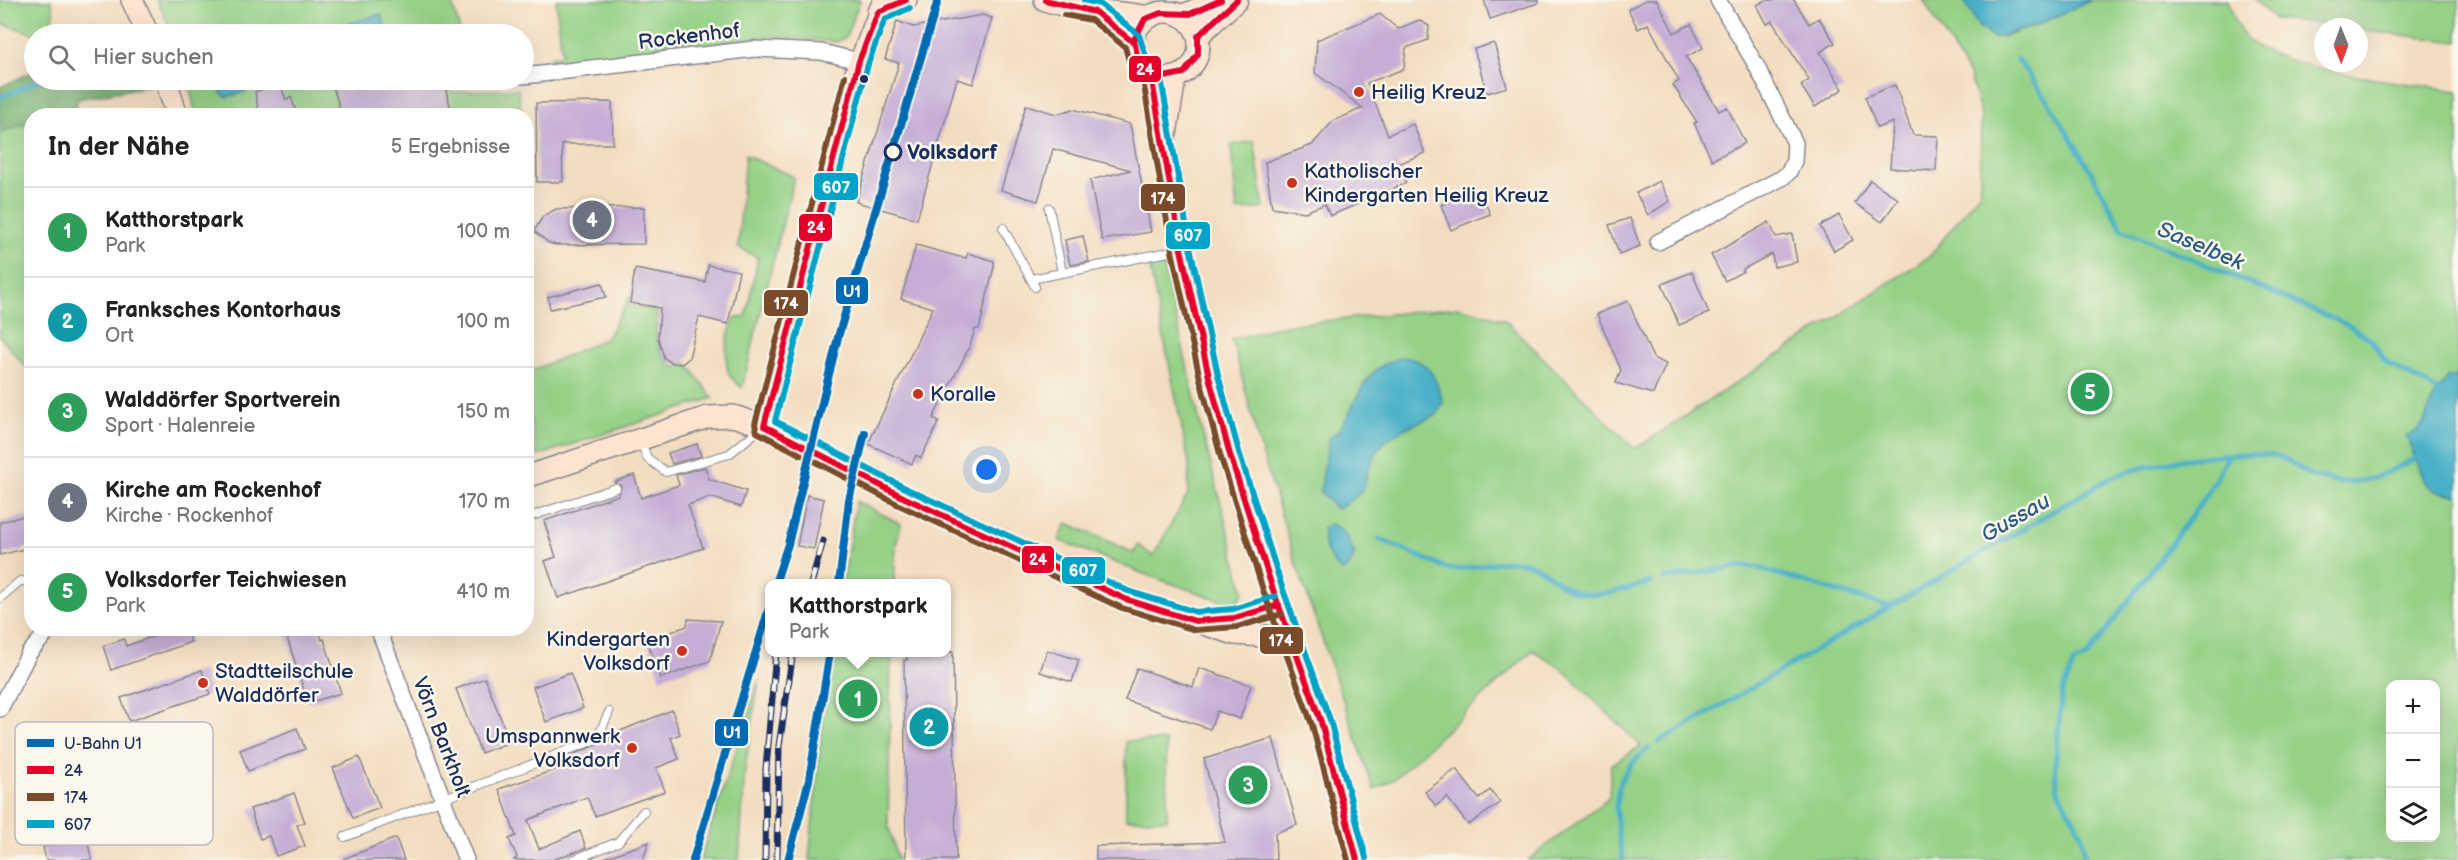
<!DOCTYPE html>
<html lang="de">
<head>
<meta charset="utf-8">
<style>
  body { margin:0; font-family:"Balsamiq Sans",sans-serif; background:#f2f2f2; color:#222 }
  .controls { position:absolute; right:18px; bottom:18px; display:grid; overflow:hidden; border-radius:12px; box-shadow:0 6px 24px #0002 }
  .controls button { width:54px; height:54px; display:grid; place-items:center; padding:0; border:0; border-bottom:2px solid #e0e0e0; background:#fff; color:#222; font:30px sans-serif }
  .compass { position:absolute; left:2314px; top:18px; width:54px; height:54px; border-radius:50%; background:#fff; box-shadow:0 6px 24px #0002; rotate:179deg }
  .you { position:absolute; left:987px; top:470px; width:21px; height:21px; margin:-15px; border:4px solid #fff; border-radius:50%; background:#1a73e8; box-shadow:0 0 0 9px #1a73e833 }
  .badge { display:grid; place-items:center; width:39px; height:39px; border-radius:50%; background:#0b8043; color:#fff; font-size:20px; font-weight:700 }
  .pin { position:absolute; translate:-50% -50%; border:3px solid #fff; box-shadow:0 2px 6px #0006 }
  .popup { position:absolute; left:765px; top:579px; width:186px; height:78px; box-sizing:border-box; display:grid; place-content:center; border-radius:12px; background:#fff; filter:drop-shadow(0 2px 4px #0005); font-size:20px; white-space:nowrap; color:#767676 }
  .popup b { font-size:22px; color:#222 }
  .popup::after { content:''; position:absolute; left:50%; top:100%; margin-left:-12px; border:12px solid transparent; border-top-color:#fff }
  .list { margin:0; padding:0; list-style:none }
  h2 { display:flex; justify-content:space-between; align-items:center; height:78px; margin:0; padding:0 24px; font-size:26px }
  h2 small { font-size:20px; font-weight:400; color:#767676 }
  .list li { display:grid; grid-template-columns:39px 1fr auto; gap:18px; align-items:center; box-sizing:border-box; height:90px; padding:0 24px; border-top:2px solid #e0e0e0 }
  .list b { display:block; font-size:22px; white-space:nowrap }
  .list p { margin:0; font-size:20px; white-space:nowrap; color:#767676 }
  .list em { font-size:20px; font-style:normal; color:#767676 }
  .icon { flex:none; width:33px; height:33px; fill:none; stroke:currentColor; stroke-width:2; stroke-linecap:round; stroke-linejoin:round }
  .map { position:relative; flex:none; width:2458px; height:860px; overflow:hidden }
  .search { position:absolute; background:#fff; box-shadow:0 6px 24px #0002; left:24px; top:24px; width:510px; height:66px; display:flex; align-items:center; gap:15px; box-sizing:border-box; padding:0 21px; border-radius:33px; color:#767676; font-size:22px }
  .panel { position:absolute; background:#fff; box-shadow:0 6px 24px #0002; left:24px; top:108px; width:510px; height:528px; border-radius:24px }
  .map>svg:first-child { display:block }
  .green { fill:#95d186; stroke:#588072; stroke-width:1.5; fill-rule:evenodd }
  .forest { fill:#78b373; stroke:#4a7168; stroke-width:1.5 }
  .water { fill:#48b0c7; stroke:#327092; stroke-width:1.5 }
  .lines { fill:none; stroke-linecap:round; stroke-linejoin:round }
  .stream { stroke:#48b0c7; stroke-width:5 }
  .building { fill:#c5add6 }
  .lane-casing { stroke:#87868f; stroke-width:10 }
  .street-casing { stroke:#87868f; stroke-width:18 }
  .secondary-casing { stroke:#87868f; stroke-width:24 }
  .lane { stroke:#fff; stroke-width:8 }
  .street { stroke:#fff; stroke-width:15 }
  .secondary { stroke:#fde4d1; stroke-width:21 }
  .rail-casing { stroke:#1b2f5e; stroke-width:7 }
  .rail { stroke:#fbf7ec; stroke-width:4.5; stroke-dasharray:14; stroke-linecap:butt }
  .bus-1-casing { stroke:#fbf7ec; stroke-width:10 }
  .bus-2-casing { stroke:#fbf7ec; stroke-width:10 }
  .bus-3-casing { stroke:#fbf7ec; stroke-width:10 }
  .bus-1 { stroke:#e4002b; stroke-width:6 }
  .bus-2 { stroke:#7a4b2a; stroke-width:6 }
  .bus-3 { stroke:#01a3c8; stroke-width:6 }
  .metro-1-casing { stroke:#fbf7ec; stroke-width:12 }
  .metro-1 { stroke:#006ab3; stroke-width:8 }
  .bus-dot { fill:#1b2f5e; stroke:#fbf7ec; stroke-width:2 }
  .poi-dot { fill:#c8321e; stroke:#fbf7ec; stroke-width:2 }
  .stop-dot { fill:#fbf7ec; stroke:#1b2f5e; stroke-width:3 }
  .labels { text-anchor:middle; stroke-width:5; stroke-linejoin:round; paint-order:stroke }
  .street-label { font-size:21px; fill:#1b2f5e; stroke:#fbf7ec }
  .poi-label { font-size:21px; fill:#1b2f5e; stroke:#fbf7ec; text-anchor:start }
  .stop-label { font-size:21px; font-weight:bold; fill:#1b2f5e; stroke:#fbf7ec; text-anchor:start }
  .water-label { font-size:22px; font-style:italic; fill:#2b5c83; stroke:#fbf7ec }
  .key { fill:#fbf7ec; stroke:#b8bbc1; stroke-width:1.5 }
  .key-label { font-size:16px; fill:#1b2f5e }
  .line-badge { stroke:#fbf7ec; stroke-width:2 }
  .badge-label { font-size:16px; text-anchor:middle; font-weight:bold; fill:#fff }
</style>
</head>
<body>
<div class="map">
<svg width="2458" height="860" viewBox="0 0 2458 860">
  <rect width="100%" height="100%" fill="#fbf7ec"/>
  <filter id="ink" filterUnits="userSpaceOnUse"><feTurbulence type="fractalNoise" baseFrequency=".0167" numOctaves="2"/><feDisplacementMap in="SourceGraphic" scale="12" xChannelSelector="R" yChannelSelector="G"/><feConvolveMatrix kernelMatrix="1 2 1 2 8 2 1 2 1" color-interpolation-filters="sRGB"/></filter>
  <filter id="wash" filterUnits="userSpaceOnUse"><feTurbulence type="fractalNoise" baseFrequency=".008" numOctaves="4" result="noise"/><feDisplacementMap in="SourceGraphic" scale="24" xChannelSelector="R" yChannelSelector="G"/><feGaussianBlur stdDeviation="1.35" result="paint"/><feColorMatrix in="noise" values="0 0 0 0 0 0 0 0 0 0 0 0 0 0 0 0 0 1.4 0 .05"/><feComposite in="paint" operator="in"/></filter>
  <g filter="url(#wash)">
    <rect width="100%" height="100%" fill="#f3ddc0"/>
    <g class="green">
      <path d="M0,0H51C58,18 50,24 35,34L0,23Z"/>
      <polygon points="157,0 451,0 461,34 173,34"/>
      <polygon points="556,0 860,0 846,37 837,42 768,36 609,62 554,64 549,57 562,55"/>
      <path d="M1923,0H1964L1968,8L2003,37L2035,26L2091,0H2228C2232,11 2237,29 2245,37C2278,71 2409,83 2458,91V860H1528L1609,798L1611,765L1641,746L1561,668L1533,650L1394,779L1374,790L1296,563L1260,446L1232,339L1286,325L1459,307L1505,320L1635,449L1930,256L1980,192L1981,115L1970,76ZM2390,684H2436V838H2390Z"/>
      <polygon points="2255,0 2458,0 2458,42 2359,30 2359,27 2274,19"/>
      <polygon points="188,80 482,80 458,84 452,89 452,92 518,89 522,115 196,115"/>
      <polygon points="31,122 32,122 31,373 0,337 0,132"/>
      <polygon points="1254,141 1264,208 1237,211 1231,145"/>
      <path d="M745,155L794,177L742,388C738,384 731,379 729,374C724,359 726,330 736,318L746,317L758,258L738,247Z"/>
      <polygon points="1163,261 1201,427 1244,592 1239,600 1228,603 1144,574 1059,540 1067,523 1134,553 1138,545 1153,556 1188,494 1189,463 1149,264"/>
      <path d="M630,296L628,305L657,310C656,334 652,350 674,367L687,363L713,398L537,456L527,397V373L607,338Z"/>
      <polygon points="856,501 901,524 896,545 894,583 843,583"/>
      <polygon points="833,653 891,653 888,825 898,860 809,860 819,753"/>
      <polygon points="759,680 745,767 739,860 700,860"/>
      <polygon points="1126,741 1166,741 1167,819 1126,819"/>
    </g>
    <polygon class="forest" points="34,71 34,80 146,80 149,86 78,99 76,107 51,115 32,116 31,122 0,132 0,87"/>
    <g class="water">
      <polygon points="1964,0 2091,0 2035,26 1993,38 1979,27"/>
      <polygon points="381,14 387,34 316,34 316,33"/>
      <polygon points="209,80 241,80 246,92 227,97 221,93 222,82 210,83"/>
      <path d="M1403,357C1430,360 1436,378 1443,402L1437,415C1413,425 1384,433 1373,459C1357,494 1374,486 1337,509L1320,492L1329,439C1362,413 1351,370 1403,357Z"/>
      <path d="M2458,376V496L2434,490L2425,482L2406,436C2426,427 2424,422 2431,403C2435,394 2441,386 2447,378Z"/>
      <path d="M1330,524C1343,526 1350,543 1355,554L1348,568L1343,571C1331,566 1321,542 1323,529Z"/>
    </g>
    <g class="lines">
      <g class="stream">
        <polyline points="2017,59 2048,101 2087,165 2122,229 2348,325 2371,340 2387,363 2438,391"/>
        <polyline points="0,98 40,80"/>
        <path d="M1379,539L1448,569C1475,571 1498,556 1526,563C1543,567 1554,581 1569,589C1592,602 1627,588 1651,582"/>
        <polyline points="1664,579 1740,566 1755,567 1889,607"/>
        <path d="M1659,742L2110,478C2151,462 2243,446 2285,459C2295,463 2303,473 2313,476C2358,490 2376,478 2416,458"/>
        <path d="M1623,860C1615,814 1606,779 1649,748"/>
        <polyline points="2085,860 2081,832 2058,791 2055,766 2062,693 2074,662 2086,658 2098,642 2206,496 2229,455"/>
      </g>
    </g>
    <g id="blocks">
      <g class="building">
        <polygon points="1484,0 1538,0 1538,3 1490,19"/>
        <polygon points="1646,0 1657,0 1674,33 1691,24 1703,48 1686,57 1719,111 1727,107 1745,143 1712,160 1694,123 1697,122 1673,85 1679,81 1648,24 1638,29 1628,9"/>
        <polygon points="1766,0 1794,0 1809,24 1819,18 1835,43 1820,52 1843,89 1815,107 1801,86 1809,80 1772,21 1767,24 1757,5"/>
        <polygon points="1380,14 1398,29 1419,20 1429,26 1428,40 1406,48 1404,69 1367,83 1388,135 1413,124 1425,153 1398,164 1406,183 1330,216 1325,204 1305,212 1272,207 1265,162 1312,145 1333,121 1363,108 1315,73 1317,40"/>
        <polygon points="983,15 992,18 973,84 957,79 917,219 856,202 899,63 885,59 897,21 913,27"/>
        <polygon points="1494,43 1507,87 1487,93 1474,49"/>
        <polygon points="331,80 410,80 414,89 443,80 453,116 342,116"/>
        <polygon points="280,83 286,100 291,97 298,116 250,116 258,107 255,92"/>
        <polygon points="1895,85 1913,135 1938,136 1936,171 1890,168 1893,122 1877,128 1865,97"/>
        <polygon points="612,102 613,144 562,144 563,182 537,182 536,103"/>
        <polygon points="1026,105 1056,114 1073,109 1130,124 1151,232 1102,240 1090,180 1131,170 1053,149 1038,201 1001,190"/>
        <polygon points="1870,180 1898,199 1882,222 1855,203"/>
        <polygon points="1659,181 1670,201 1648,215 1636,193"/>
        <polygon points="1480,190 1490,214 1451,230 1441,205"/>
        <polygon points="644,207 644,244 556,245 549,243 534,231 543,216 556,209"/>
        <polygon points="1839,215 1853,240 1834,251 1820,226"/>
        <polygon points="1630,218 1640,246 1619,254 1609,225"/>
        <polygon points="1769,222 1776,237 1792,234 1797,262 1774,267 1772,254 1743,269 1744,271 1725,281 1711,255"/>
        <polygon points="1083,236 1089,262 1070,265 1065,240"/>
        <polygon points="916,245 956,256 966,258 968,253 994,261 994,267 979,329 975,329 970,346 933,418 939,421 921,458 916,455 912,464 868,444 933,308 901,299"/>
        <polygon points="708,265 739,271 728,324 699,317 689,358 682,364 672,363 664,358 658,338 660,308 630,303 635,269 705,282"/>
        <polygon points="1692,272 1709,313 1679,325 1662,284"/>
        <polygon points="602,283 606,297 550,309 548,297"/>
        <polygon points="1628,301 1653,358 1666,364 1653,394 1616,383 1621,370 1597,314"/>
        <polygon points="697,444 701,456 672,464 668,453"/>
        <polygon points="705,467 709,479 746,491 741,507 710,497 688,505 703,548 558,598 545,561 556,557 544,521 619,495 621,486 614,482 634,475 641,498 679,485 676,475"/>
        <polygon points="807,495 824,499 814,549 797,546"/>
        <polygon points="32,514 32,547 0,555 0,522"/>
        <polygon points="688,619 721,621 710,661 661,678 647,641 687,626"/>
        <polygon points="165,628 186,628 191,642 111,670 103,646 124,639 126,646 166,632"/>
        <polygon points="284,628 318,628 322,640 324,639 341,693 308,703"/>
        <polygon points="1047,650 1079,660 1072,682 1040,672"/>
        <polygon points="907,652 953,652 956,860 906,860 904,660 907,660"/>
        <polygon points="1137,668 1193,687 1199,668 1251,685 1240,719 1217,711 1210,729 1125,700"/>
        <polygon points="202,670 210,694 129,721 121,698"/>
        <polygon points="570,673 583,708 546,722 533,687"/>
        <polygon points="485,678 510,742 481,753 456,689"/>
        <polygon points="672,710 680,734 671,738 679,759 656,768 665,791 595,816 587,797 528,820 539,849 580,831 586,848 552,860 514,860 517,857 509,839 516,836 499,789 572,764 569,756 610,740 608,736"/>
        <polygon points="297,728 305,749 248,771 240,750"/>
        <polygon points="51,732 85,736 82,759 74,757 69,795 43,791"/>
        <polygon points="1273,738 1297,825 1275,833 1276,860 1096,860 1096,846 1225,842 1204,759"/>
        <polygon points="359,757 380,808 353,818 333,768"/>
        <polygon points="1456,769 1479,799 1490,790 1500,803 1468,825 1447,797 1436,806 1425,792"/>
        <polygon points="113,776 203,787 203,789 208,790 205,819 195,818 195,820 129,812 129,803 109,800"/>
        <polygon points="294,793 305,822 297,825 305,846 276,856 269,836 260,839 250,809"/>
        <polygon points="77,810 84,841 87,840 92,860 46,860 43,847 54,845 48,815"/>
        <polygon points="396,838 404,860 343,860 343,859"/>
        <polygon points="649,842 643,860 604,860 604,858"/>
      </g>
    </g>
  </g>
  <g filter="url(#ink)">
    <use href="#blocks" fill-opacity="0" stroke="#87868f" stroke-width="1.5"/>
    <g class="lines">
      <defs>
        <g id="lane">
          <polyline points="1049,208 1062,273"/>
          <polyline points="1003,228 1031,279"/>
          <polyline points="1035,287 1031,279 1179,250"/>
          <polyline points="641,442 647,458 666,472 729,454 760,429"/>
          <polyline points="526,518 616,488"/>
          <polyline points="0,598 20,581 32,582"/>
          <polyline points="345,837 597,739 609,712"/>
          <polyline points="573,860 618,842 644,811"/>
        </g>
        <g id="street">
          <polyline points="524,76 754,49 821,52 859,61"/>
          <polyline points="1658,242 1782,178 1789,172 1794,161 1795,143 1756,65 1718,0"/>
          <polyline points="378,628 466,860"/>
          <polyline points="0,709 29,653 51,628"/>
        </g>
        <g id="secondary">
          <polyline points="132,0 148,34"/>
          <path d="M1045,0C1080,12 1114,10 1150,17"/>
          <circle cx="1166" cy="45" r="33"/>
          <polyline points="878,12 906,0"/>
          <polyline points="1095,12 1133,42"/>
          <polyline points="1181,16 1221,0"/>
          <polyline points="1198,36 1237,0"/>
          <polyline points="1151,75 1164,140 1181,249 1209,377 1230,455 1272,587 1321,722 1357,860"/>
          <polyline points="166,80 177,116"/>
          <polyline points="1166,134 1175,78"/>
          <polyline points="764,426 854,78 884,0"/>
          <polyline points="526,477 708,417 733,416 764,426 905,498 1125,599 1235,634 1291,638"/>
          <polyline points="1205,621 1235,618 1279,605"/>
        </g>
      </defs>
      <use href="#lane" class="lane-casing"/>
      <use href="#street" class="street-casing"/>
      <use href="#secondary" class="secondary-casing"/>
      <use href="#lane" class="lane"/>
      <use href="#street" class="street"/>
      <use href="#secondary" class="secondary"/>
      <defs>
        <g id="rail">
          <polyline points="929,23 940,0"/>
          <polyline points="811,584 823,541"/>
          <polyline points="765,860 766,768 776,652"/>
          <polyline points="777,860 779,746 793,652"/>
        </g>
      </defs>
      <use href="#rail" class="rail-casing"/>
      <use href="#rail" class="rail"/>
      <defs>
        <g id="bus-1">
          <polyline points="906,0 878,12 859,61 764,426 905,498 1125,599 1195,621 1235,618 1279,605"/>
          <polyline points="1045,0 1095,12 1133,42"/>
          <polyline points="1221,0 1190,14 1161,13 1145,19 1134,40 1139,65 1159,78 1184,73 1198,54 1198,36 1237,0"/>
          <polyline points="1151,75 1181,249 1209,377 1230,455 1272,587 1321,722 1357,860"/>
        </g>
        <g id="bus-2">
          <polyline points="1064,15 1091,20 1125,47 1131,69 1143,80 1172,251 1200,379 1221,458 1263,590 1312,725 1348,860"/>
          <polyline points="845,76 755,424 757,432 901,506 1122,608 1195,630 1237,627 1282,614"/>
        </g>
        <g id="bus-3">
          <polyline points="1084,0 1100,4 1139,35 1147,60 1160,72 1190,247 1218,375 1239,452 1281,584 1330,720 1366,858"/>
          <polyline points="910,8 885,19 868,64 775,421 909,490 1128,591 1196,612 1233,609 1276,596"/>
        </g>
      </defs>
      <use href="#bus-1" class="bus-1-casing"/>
      <use href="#bus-2" class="bus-2-casing"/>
      <use href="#bus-3" class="bus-3-casing"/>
      <use href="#bus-1" class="bus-1"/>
      <use href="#bus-2" class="bus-2"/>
      <use href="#bus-3" class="bus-3"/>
      <defs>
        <g id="metro-1">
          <polyline points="775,584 788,544 838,337 938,0"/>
          <polyline points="839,584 849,500 865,433"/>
          <polyline points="693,860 770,605"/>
          <polyline points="788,860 809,780 830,652"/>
        </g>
      </defs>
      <use href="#metro-1" class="metro-1-casing"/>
      <use href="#metro-1" class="metro-1"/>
    </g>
  </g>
  <circle class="bus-dot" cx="864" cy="79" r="5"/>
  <g class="poi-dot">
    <circle cx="1359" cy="92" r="6"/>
    <circle cx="1292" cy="183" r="6"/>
    <circle cx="918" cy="394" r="6"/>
    <circle cx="682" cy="651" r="6"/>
    <circle cx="203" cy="683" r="6"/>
    <circle cx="632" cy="748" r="6"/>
  </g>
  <circle class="stop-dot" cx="893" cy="152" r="8"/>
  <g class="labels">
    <g class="street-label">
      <text transform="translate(689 36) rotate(-7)" y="7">Rockenhof</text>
      <text transform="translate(442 737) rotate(69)" y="7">Vörn Barkholt</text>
    </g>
    <g class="poi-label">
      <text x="1371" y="99">Heilig Kreuz</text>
      <text x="1304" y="178">Katholischer<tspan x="1304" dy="24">Kindergarten Heilig Kreuz</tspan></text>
      <text x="930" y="401">Koralle</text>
      <text x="670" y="646" text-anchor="end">Kindergarten<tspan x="670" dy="24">Volksdorf</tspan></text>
      <text x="215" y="678">Stadtteilschule<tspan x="215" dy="24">Walddörfer</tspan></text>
      <text x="620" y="743" text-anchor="end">Umspannwerk<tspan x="620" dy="24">Volksdorf</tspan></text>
    </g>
    <g class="stop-label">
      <text x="907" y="159">Volksdorf</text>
    </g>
    <g class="water-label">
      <text transform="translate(2201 245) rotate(23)" y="8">Saselbek</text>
      <text transform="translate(2015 517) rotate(-30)" y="8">Gussau</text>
    </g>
  </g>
  <rect x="15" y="722" width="198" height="123" rx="9" class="key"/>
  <rect x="27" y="739" width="27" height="8" fill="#006ab3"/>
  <rect x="27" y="766" width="27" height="8" fill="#e4002b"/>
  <rect x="27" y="793" width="27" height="8" fill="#7a4b2a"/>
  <rect x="27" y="820" width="27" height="8" fill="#01a3c8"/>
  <g class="key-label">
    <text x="64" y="749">U-Bahn U1</text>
    <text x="64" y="776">24</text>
    <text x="64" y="803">174</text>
    <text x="64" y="830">607</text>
  </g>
  <g class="line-badge">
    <rect x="1128" y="55" width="34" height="28" rx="6" fill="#e4002b"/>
    <rect x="813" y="172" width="46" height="29" rx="6" fill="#01a3c8"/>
    <rect x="1140" y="183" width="46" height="29" rx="6" fill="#7a4b2a"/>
    <rect x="798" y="213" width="35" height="29" rx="6" fill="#e4002b"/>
    <rect x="1165" y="221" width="46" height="29" rx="6" fill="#01a3c8"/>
    <rect x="835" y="276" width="34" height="29" rx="6" fill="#006ab3"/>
    <rect x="763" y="289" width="46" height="28" rx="6" fill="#7a4b2a"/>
    <rect x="1021" y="545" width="34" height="29" rx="6" fill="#e4002b"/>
    <rect x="1061" y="556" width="45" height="29" rx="6" fill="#01a3c8"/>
    <rect x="1259" y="626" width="45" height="29" rx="6" fill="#7a4b2a"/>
    <rect x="714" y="718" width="35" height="29" rx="6" fill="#006ab3"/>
  </g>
  <g class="badge-label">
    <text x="1145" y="75">24</text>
    <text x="836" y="193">607</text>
    <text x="1163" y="204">174</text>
    <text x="816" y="233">24</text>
    <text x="1188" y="241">607</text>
    <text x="852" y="297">U1</text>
    <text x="786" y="309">174</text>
    <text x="1038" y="565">24</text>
    <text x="1083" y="576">607</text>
    <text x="1281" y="646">174</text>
    <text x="732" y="738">U1</text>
  </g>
</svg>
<div class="controls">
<button>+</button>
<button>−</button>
<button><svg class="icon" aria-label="layers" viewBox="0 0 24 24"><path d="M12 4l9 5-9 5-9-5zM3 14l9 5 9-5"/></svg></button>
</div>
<svg class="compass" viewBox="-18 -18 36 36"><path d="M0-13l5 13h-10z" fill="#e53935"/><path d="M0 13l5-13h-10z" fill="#767676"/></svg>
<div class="you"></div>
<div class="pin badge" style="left:858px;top:699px;background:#2e9e5b">1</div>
<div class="popup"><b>Katthorstpark</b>Park</div>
<div class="pin badge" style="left:929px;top:727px;background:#0f9aa8">2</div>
<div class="pin badge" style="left:1248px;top:785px;background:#2e9e5b">3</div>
<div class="pin badge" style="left:592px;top:220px;background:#6b7280">4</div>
<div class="pin badge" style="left:2090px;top:392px;background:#2e9e5b">5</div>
<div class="search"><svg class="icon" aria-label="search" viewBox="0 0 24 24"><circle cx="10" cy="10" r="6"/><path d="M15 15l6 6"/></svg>Hier suchen</div>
<section class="panel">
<h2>In der Nähe<small>5 Ergebnisse</small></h2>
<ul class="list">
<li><span class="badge" style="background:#2e9e5b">1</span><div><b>Katthorstpark</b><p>Park</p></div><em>100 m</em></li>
<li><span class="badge" style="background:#0f9aa8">2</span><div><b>Franksches Kontorhaus</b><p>Ort</p></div><em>100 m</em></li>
<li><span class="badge" style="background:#2e9e5b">3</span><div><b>Walddörfer Sportverein</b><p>Sport · Halenreie</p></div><em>150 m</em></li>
<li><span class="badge" style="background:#6b7280">4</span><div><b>Kirche am Rockenhof</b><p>Kirche · Rockenhof</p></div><em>170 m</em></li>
<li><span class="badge" style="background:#2e9e5b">5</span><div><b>Volksdorfer Teichwiesen</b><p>Park</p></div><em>410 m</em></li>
</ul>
</section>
</div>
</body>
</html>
